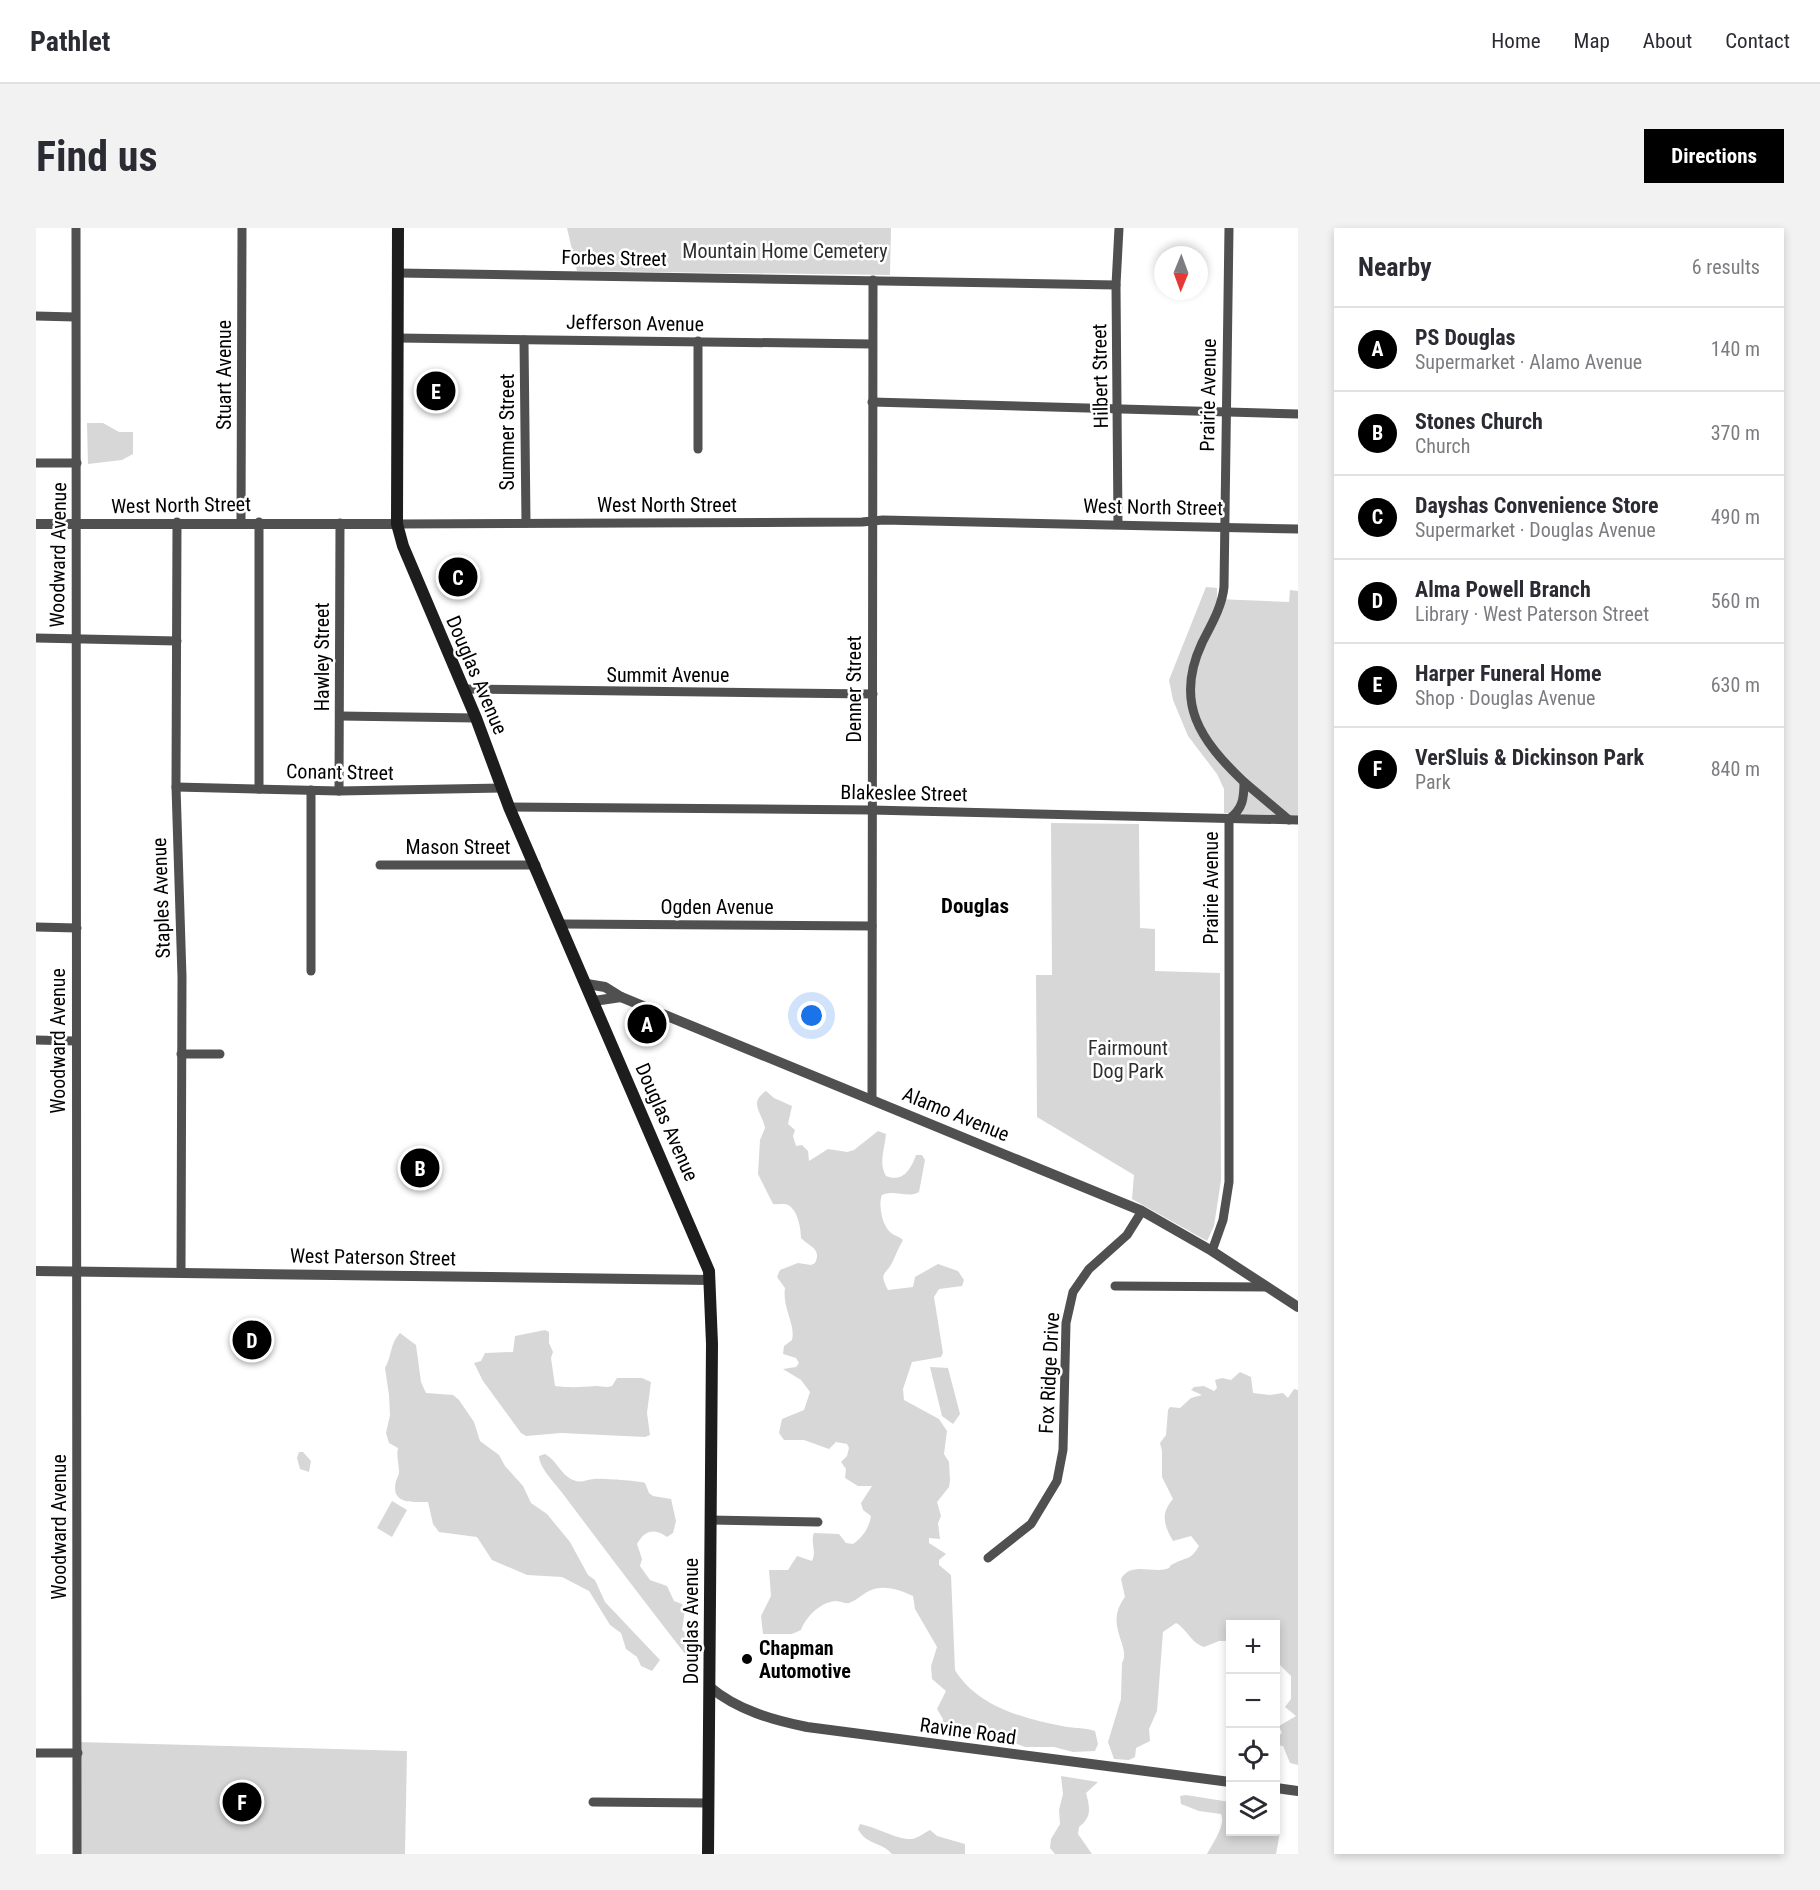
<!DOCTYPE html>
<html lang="en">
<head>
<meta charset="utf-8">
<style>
  body { margin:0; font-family:"Roboto Condensed",sans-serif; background:#f2f2f3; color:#2b2b33 }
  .controls { position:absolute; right:18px; bottom:18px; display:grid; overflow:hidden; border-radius:0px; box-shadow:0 3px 9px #0003 }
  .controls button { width:54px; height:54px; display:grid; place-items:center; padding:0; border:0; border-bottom:2px solid #e1e1e2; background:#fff; color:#2b2b33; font:30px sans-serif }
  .compass { position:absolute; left:1118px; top:18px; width:54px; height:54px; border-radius:50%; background:#fff; box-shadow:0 3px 9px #0003; rotate:181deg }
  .you { position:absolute; left:776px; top:788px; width:21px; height:21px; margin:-15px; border:4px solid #fff; border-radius:50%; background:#1a73e8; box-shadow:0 0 0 9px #1a73e833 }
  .badge { display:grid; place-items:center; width:39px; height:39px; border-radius:50%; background:#000; color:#fff; font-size:20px; font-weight:700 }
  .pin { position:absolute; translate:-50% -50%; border:3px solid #fff; box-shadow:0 2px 6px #0006 }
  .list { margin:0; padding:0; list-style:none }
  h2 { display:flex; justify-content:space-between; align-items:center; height:78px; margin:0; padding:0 24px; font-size:26px }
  h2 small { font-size:20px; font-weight:400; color:#7c7c81 }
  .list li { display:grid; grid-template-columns:39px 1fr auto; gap:18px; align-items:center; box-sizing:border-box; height:84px; padding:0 24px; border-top:2px solid #e1e1e2 }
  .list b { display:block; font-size:22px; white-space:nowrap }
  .list p { margin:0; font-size:20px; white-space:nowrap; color:#7c7c81 }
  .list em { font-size:20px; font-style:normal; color:#7c7c81 }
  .icon { flex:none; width:33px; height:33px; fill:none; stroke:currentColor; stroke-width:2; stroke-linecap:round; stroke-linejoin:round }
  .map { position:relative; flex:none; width:1262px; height:1626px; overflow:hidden; border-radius:0px }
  header { display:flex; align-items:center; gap:36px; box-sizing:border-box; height:84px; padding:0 30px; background:#fff; border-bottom:2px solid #e1e1e2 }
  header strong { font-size:28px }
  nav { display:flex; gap:33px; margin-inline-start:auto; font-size:21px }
  .intro { display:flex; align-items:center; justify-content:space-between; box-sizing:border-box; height:144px; padding:0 36px }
  h1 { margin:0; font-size:42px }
  .button { padding:15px 27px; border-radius:0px; background:#000; color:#fff; font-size:21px; font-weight:700 }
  main { display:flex; gap:36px; padding:0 36px }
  aside { flex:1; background:#fff; border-radius:0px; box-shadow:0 3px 9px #0003 }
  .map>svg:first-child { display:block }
  .green { fill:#d7d7d7 }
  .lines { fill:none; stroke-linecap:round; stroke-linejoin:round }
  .minor { stroke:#505050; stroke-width:9 }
  .tertiary { stroke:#505050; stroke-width:10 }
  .secondary { stroke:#1d1d1d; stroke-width:12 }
  .poi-dot { fill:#000; stroke:#fff; stroke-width:2 }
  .labels { text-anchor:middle; stroke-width:5; stroke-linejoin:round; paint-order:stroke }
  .park-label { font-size:20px; fill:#2e2e2e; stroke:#fff }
  .street-label { font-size:20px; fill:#000; stroke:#fff }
  .poi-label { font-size:20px; font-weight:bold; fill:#000; stroke:#fff; text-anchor:start }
  .neighbourhood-label { font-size:21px; font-weight:bold; fill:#000; stroke:#fff }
</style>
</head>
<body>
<header>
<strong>Pathlet</strong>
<nav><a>Home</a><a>Map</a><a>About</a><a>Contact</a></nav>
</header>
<div class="intro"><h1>Find us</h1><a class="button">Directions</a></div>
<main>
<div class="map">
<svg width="1262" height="1626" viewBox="0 0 1262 1626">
  <rect width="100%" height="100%" fill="#fff"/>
  <g class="green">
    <polygon points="531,0 855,0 854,47 541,43"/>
    <polygon points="51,195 67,195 83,204 97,204 97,226 86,232 52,236"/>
    <polygon points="1170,359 1181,360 1181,371 1253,374 1254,362 1262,363 1262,588 1188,585 1188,561 1181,546 1152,508 1137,472 1133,452"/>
    <polygon points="1015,595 1103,596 1104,700 1119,701 1119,743 1184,745 1185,952 1178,998 1171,1013 1096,971 1098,947 1001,889 1000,747 1016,747"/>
    <path d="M730,863L738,870L756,878L752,896L759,902L757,908L760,918L766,917L772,923L773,933L792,921L811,924L818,922L842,903L850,906C849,920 842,935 850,948C867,955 875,941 880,927H886L889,932L883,964C871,971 859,961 846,967C842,976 846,997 854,1004C858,1008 863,1008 867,1012C863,1019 860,1026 857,1033C850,1048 842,1043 852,1062L877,1059L879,1049L902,1036L922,1043L928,1052L926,1058L903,1061L898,1069L907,1125L905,1129L876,1134L867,1161L868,1172L903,1191L911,1203L908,1226L913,1234L914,1252L913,1259L901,1274L905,1288L902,1295L904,1311L893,1310V1315L910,1326L903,1332V1337L915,1347L919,1442C941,1479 991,1492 1031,1499C1040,1500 1050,1500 1059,1503L1062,1516L1059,1523L1037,1524L1018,1519H989L979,1515L958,1513L938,1506L913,1505L907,1498V1491L901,1481L910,1463L896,1451L895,1438L901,1419L879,1381L877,1368C864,1362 847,1356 833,1363C825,1367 821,1372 813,1375C808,1376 804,1373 799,1373C783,1375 770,1389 765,1402L756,1406H727L725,1388L735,1368L733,1342H752L761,1328L776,1333C781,1323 774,1315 778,1305L803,1306L810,1315L817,1316C827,1309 833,1300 835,1288L827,1282L825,1275L836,1258H822L809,1250L810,1241L805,1234L811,1228L813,1220L811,1216L800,1214L793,1221L768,1212H748L743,1205L746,1191L768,1182L774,1164L765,1152L747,1141L760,1139L763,1135L760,1130L747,1126L748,1118L756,1112C760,1097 746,1080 749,1060L741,1049L744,1042L762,1035L775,1037L779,1035C786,1021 774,1019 765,1010C765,1001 762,982 752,977C748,975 743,977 737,976L722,946L724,912L729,900C726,884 712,875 730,863Z"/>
    <path d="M509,1102L513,1104V1115L517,1124L515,1130L519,1158C536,1160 544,1159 560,1158C566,1158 570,1160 576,1158L581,1150H606L615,1154L611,1185L614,1207L609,1209L525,1205L490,1208L485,1205L447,1153L438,1135L445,1133L449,1125L477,1124L479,1108Z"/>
    <path d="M364,1105L380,1117L385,1154L390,1165L417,1167L423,1172L438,1194L444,1213L463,1227L469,1238L487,1258L495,1275L511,1286L534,1314L552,1347L559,1352L569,1374L624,1432L616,1443L605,1438L601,1429L590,1421L585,1405L574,1397L553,1363L526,1349L491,1347L456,1332L441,1309L403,1304L397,1296L392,1274C377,1274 354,1277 360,1253C361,1250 363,1247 363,1244C363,1235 360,1229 362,1220L353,1215L350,1205L354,1187L353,1167L349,1140C356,1128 354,1115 364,1105Z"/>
    <polygon points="894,1139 912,1140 924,1186 917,1196 906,1188"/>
    <path d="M1204,1144L1215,1149L1217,1165L1234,1167L1247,1165L1252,1170L1258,1161L1262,1162V1537L1254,1535L1247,1518L1240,1517V1510L1246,1505L1243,1498L1260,1488L1249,1479L1255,1471V1448L1243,1436V1426L1240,1422V1396H1194V1413H1183L1168,1419C1154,1414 1152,1402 1140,1395L1127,1404L1121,1483L1113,1501L1114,1513L1100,1520L1099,1529L1093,1532L1078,1531L1072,1514L1085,1471L1086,1435C1096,1418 1067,1398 1089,1369L1085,1351C1094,1334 1116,1345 1130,1341C1136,1340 1132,1338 1137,1336C1152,1328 1154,1333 1163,1318L1155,1308L1137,1313C1128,1297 1124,1286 1137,1271L1126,1249V1223L1124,1215L1130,1207L1132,1182L1134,1179L1144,1180L1155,1170L1166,1167L1155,1162L1158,1159L1168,1158L1178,1163L1181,1160L1179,1152L1186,1150L1195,1152Z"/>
    <polygon points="263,1224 267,1224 275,1233 273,1244 264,1241 261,1230"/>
    <path d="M509,1226C522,1233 525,1249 540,1253C546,1255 552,1251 558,1251C564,1250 604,1253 609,1255L613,1265L617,1268L635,1271L640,1293L637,1305L631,1309C618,1300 609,1302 601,1316L606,1331L604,1338L614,1352L631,1358L638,1373L646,1376L649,1382L646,1402L658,1412L661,1435L657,1436C613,1380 570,1323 527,1266C520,1256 503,1240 503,1228Z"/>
    <polygon points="356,1273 371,1282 356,1309 341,1300"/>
    <polygon points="42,1514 371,1523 369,1626 41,1626"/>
    <path d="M1025,1548L1062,1554L1050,1565C1054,1580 1056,1589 1043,1599L1042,1606L1056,1626H1019L1014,1620L1015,1611L1024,1596L1023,1582L1027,1566Z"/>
    <path d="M1150,1567L1194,1574V1604H1240V1588L1244,1604L1240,1626H1171C1177,1615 1190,1597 1185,1586L1163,1583L1145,1576L1144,1568Z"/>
    <path d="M824,1596C840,1599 861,1612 876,1611C882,1610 888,1605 894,1602L901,1608L929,1616V1626H856C846,1614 830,1617 822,1601Z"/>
  </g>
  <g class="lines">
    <g class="minor">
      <polyline points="40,0 41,1626"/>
      <polyline points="362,45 1080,57"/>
      <polyline points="0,88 39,89"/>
      <polyline points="361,110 836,116"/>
      <polyline points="488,112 490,295"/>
      <polyline points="662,113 662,221"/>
      <polyline points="836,174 1262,186"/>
      <polyline points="0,235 41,235"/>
      <polyline points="141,294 140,559 146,749 145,1045"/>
      <polyline points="205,294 206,0"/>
      <polyline points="223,294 223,561"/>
      <polyline points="361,296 826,294 847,292 1262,301"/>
      <polyline points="1082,296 1080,57 1083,0"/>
      <polyline points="0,410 141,413"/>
      <polyline points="427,461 837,466"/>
      <polyline points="304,488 440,490"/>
      <polyline points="1208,554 1253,592"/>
      <polyline points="140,559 303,563 466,560"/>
      <polyline points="303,563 304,295"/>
      <polyline points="473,579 835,582 1262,592"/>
      <polyline points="344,637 500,637"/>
      <polyline points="525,696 836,698"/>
      <polyline points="0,699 41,700"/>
      <polyline points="275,743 275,562"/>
      <polyline points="0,812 40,813"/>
      <polyline points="145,826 184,826"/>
      <polyline points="836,871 837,52"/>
      <path d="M1176,1023L1187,992L1193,954V591C1207,581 1208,570 1208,554C1164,512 1138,475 1166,415C1175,397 1186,379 1188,359L1193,0"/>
      <polyline points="1079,1058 1230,1059"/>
      <polyline points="674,1292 782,1294"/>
      <polyline points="952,1330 995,1296 1021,1253 1027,1222 1030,1095 1037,1064 1053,1041 1091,1007 1106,983"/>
      <polyline points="0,1525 42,1525"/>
      <polyline points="557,1574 672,1575"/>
    </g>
    <g class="tertiary">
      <polyline points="0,296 361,296"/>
      <polyline points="551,756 569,759 585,769 1106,983 1176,1023 1262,1079"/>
      <polyline points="558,773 585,769"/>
      <polyline points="0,1043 674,1052"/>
      <path d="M674,1459C701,1482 737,1492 771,1499L1194,1554"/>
      <polyline points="1240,1560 1262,1563"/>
    </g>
    <polyline class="secondary" points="362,0 361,296 367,318 440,490 473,579 673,1043 676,1116 672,1626"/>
  </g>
  <circle class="poi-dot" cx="711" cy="1431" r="6"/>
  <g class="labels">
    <g class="park-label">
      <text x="749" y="30">Mountain Home Cemetery</text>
      <text x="1092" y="827">Fairmount<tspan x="1092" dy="23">Dog Park</tspan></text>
    </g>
    <g class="street-label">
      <text transform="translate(578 30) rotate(1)" y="7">Forbes Street</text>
      <text transform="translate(599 95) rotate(1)" y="7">Jefferson Avenue</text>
      <text transform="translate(188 147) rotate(-90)" y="7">Stuart Avenue</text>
      <text transform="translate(1064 148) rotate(-91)" y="7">Hilbert Street</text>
      <text transform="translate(1172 167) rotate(-89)" y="7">Prairie Avenue</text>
      <text transform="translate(471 204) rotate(-90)" y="7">Summer Street</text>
      <text transform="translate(145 277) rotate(-1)" y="7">West North Street</text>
      <text x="631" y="284">West North Street</text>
      <text transform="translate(1117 279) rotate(1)" y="7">West North Street</text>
      <text transform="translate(22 327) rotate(-89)" y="7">Woodward Avenue</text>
      <text transform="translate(286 429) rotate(-90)" y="7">Hawley Street</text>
      <text transform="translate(441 447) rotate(67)" y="7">Douglas Avenue</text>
      <text x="632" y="454">Summit Avenue</text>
      <text transform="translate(818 461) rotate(-90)" y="7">Denner Street</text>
      <text transform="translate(304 544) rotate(1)" y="7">Conant Street</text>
      <text transform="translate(868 565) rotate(1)" y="7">Blakeslee Street</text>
      <text x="422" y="626">Mason Street</text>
      <text transform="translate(1175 660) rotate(-90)" y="7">Prairie Avenue</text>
      <text transform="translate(125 670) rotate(-92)" y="7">Staples Avenue</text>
      <text x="681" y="686">Ogden Avenue</text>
      <text transform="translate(22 813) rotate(-90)" y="7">Woodward Avenue</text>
      <text transform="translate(920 886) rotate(22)" y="7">Alamo Avenue</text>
      <text transform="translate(631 894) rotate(66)" y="7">Douglas Avenue</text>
      <text transform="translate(337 1029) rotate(1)" y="7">West Paterson Street</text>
      <text transform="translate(1013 1145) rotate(-87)" y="7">Fox Ridge Drive</text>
      <text transform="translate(23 1299) rotate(-90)" y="7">Woodward Avenue</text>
      <text transform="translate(655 1393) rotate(-90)" y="7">Douglas Avenue</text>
      <text transform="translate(932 1503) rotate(8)" y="7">Ravine Road</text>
    </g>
    <g class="poi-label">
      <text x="723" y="1427">Chapman<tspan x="723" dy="23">Automotive</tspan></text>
    </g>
    <g class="neighbourhood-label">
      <text x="939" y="685">Douglas</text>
    </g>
  </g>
</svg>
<div class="controls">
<button>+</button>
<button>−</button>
<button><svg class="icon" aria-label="locate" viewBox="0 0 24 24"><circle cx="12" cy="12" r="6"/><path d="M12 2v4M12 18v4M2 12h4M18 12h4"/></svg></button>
<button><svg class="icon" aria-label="layers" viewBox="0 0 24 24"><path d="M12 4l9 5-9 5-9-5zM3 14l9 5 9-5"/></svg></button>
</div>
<svg class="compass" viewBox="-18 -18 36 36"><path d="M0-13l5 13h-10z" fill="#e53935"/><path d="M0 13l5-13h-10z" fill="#7c7c81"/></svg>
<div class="you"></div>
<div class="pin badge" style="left:611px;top:796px">A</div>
<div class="pin badge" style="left:384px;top:940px">B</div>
<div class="pin badge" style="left:422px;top:349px">C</div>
<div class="pin badge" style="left:216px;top:1112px">D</div>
<div class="pin badge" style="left:400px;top:163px">E</div>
<div class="pin badge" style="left:206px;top:1574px">F</div>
</div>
<aside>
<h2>Nearby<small>6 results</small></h2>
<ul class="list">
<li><span class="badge">A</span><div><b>PS Douglas</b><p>Supermarket · Alamo Avenue</p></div><em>140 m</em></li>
<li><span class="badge">B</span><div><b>Stones Church</b><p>Church</p></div><em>370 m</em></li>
<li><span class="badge">C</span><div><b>Dayshas Convenience Store</b><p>Supermarket · Douglas Avenue</p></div><em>490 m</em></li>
<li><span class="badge">D</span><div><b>Alma Powell Branch</b><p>Library · West Paterson Street</p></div><em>560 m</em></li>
<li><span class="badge">E</span><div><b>Harper Funeral Home</b><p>Shop · Douglas Avenue</p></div><em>630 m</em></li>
<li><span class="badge">F</span><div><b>VerSluis &amp; Dickinson Park</b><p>Park</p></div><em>840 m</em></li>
</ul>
</aside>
</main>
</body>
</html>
